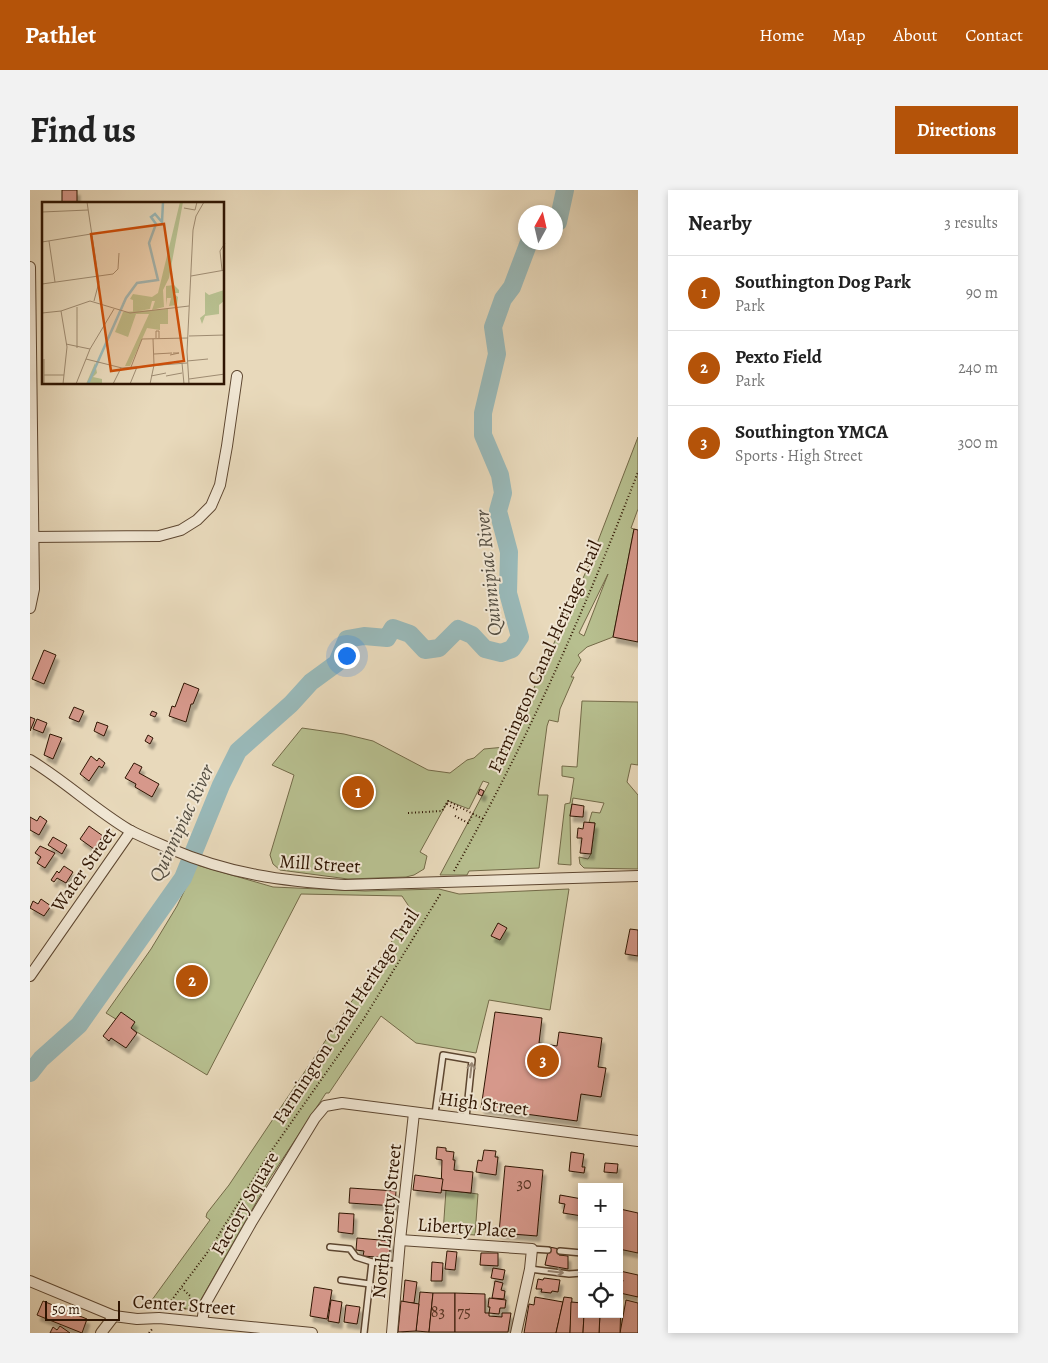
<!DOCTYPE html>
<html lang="en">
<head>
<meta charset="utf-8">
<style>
  body { margin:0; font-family:Alegreya,serif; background:#f2f2f2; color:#222 }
  .controls { position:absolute; right:15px; bottom:15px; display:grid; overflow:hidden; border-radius:0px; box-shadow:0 2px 8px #0003 }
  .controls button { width:45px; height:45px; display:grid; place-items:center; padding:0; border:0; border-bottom:1px solid #e0e0e0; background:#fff; color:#222; font:25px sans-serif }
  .compass { position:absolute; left:488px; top:15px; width:45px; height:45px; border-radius:50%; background:#fff; box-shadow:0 2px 8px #0003; rotate:8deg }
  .scale { position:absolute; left:15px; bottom:12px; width:75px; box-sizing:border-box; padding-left:5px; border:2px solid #2f1502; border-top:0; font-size:14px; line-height:18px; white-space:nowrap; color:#2f1502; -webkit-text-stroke:4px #f0e6d3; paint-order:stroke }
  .you { position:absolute; left:316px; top:465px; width:18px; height:18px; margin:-12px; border:4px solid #fff; border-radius:50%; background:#1a73e8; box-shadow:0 0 0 8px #1a73e833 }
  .badge { display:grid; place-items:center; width:32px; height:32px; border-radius:50%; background:#b45309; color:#fff; font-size:16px; font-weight:700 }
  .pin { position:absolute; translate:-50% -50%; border:2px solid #fff; box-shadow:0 1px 5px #0006 }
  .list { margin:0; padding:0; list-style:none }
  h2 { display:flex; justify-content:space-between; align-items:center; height:65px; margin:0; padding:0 20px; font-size:21px }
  h2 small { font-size:16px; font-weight:400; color:#767676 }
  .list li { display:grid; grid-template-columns:32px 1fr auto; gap:15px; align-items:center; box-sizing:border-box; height:75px; padding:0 20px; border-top:1px solid #e0e0e0 }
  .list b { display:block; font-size:19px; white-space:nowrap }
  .list p { margin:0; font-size:16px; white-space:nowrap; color:#767676 }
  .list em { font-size:16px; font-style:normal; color:#767676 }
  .icon { flex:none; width:28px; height:28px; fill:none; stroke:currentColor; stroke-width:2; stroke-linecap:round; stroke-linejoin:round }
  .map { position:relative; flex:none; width:608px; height:1143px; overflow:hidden; border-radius:0px }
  header { display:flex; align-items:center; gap:30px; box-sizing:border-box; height:70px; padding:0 25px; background:#b45309; color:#fff }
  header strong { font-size:24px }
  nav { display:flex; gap:28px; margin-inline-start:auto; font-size:18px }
  .intro { display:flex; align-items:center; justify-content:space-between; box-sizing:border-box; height:120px; padding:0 30px }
  h1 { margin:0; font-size:35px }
  .button { padding:12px 22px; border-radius:0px; background:#b45309; color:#fff; font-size:18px; font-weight:700 }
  main { display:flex; gap:30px; padding:0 30px }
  aside { flex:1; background:#fff; border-radius:0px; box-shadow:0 2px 8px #0003 }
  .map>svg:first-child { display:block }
  .green { fill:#b7bf8f; stroke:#736a48; fill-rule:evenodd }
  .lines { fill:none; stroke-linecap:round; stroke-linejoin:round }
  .river { stroke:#99b9b9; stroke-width:18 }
  .building { fill:#d6988b; stroke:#2f1502; filter:url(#shadow) }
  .service-casing { stroke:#5d4630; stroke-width:8 }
  .minor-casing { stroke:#5d4630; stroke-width:12 }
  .path { stroke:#2f1502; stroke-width:2; stroke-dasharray:1 2.5; stroke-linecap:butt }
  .service { stroke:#f0e6d3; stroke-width:5 }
  .minor { stroke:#f0e6d3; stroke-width:10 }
  .oneway { stroke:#998875 }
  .labels { text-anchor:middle; stroke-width:4; stroke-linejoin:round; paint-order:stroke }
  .number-label { font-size:16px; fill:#593624 }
  .street-label { font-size:19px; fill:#2f1502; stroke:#f0e6d3 }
  .water-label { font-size:20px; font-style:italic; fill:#544e42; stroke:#f0e6d3 }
  .inset-river { fill:none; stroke:#99b9b9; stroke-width:2.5 }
  .inset-road { fill:none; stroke:#9e8b71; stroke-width:1 }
  .view { fill:#cc4f0a; fill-opacity:0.15; stroke:#cc4f0a; stroke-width:2.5 }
  .inset-edge { fill:none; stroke:#2f1502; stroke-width:2.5 }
</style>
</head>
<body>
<header>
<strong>Pathlet</strong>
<nav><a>Home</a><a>Map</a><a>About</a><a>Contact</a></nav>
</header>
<div class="intro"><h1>Find us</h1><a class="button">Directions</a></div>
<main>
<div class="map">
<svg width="608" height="1143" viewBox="0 0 608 1143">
  <defs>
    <filter id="shadow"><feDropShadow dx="3" dy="5.5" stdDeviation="1" flood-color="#0004"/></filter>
  </defs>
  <rect width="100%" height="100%" fill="#e8d9bb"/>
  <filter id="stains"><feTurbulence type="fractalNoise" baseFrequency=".004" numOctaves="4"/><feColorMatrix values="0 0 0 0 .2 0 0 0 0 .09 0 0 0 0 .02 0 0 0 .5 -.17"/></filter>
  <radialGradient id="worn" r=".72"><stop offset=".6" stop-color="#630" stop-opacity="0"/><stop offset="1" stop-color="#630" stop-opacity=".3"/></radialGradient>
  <g class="green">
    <path d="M608,247V319L601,338L604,339L583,447L557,457L548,465L551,470L541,487H544L530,519L528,532L519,530L517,536L508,605H518L509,678L439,681L437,685H410L459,593L453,591L439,619L418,611L390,662L397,666L394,679L384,685L376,687L318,689L250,680L243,674L240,665L264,585L242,575L272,538L314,544L343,551L398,580L420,583L437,570L444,568L454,559L475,557L483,545L558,377ZM578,384L554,446L549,443Z"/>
    <polygon points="552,511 608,512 608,575 601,574 597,592 608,605 608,679 554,678 550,674 549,667 558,669 561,664 565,633 559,632 562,622 570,623 574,613 543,608 540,626 541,675 528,674 535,614 540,613 544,588 532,586 532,576 547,577"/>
    <polygon points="167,675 243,697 335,701 409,699 429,704 539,699 520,820 459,810 446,863 386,853 351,826 299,903 296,903 240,988 165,1120 119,1114 180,1030 176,1027 177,1023 199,995 382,721 372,706 271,704 177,885 76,823 121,759 147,716"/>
    <polygon points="416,1000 448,1004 445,1045 413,1043"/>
  </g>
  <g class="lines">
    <g class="river">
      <polyline points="526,33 528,32 535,0"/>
      <polyline points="0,883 11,869 49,835 153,688 191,595 208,561 261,514 281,492 307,473 317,449 334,446 357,448 363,438 380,444 395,460 409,458 428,439 442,445 455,459 471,463 482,459 490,447 478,403 479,362 468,321 473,303 470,285 453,245 453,223 467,164 463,137 473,109 482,97 499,52"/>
    </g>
  </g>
  <g class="building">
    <rect x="32" y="0" width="15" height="14"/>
    <polygon points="604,339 608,340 608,452 583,447"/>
    <polygon points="14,460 26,465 14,494 2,489"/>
    <polygon points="154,493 169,499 163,514 161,514 156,532 139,526 142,516 145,517"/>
    <polygon points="44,517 54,521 49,532 39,528"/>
    <polygon points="122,521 127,523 125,527 120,525"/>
    <polygon points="0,527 5,529 0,541"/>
    <polygon points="7,529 17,533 13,543 3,539"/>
    <polygon points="67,532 78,536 74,546 64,541"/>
    <polygon points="20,544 32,548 23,569 14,565"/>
    <polygon points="118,545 123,548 120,554 115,551"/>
    <polygon points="61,566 67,571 69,568 75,573 72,578 69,576 59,591 50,584"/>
    <polygon points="104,573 112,577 109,583 129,594 122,607 105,597 106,594 95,588"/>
    <polygon points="450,599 454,601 452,606 448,604"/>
    <polygon points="542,614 554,616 553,627 540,626"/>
    <polygon points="10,626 17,631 9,645 0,640 0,627 7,631"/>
    <polygon points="554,632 565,633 561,664 550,663 552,648 547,648 548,638 553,639"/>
    <polygon points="59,636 73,646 64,659 50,649"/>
    <polygon points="23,647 37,655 32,664 18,655"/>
    <polygon points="10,656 25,663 15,678 7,673 11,667 5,663"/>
    <polygon points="34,676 43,682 36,693 27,688 24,692 21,690 27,681 29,683"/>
    <polygon points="11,709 21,716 14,726 0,718 3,711 8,714"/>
    <polygon points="468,733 477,738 470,750 461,746"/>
    <polygon points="600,739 608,740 608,766 595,764"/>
    <polygon points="91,822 105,832 101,838 107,843 96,858 81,848 79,851 73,846"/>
    <polygon points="465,822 512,828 509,853 527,856 529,842 572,848 568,877 576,878 571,907 551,904 547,931 451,918"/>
    <polygon points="407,957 416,958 416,961 424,962 423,970 425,970 424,980 443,982 441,1003 411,1000 412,970 406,969"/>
    <polygon points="454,960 466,961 465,967 468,967 466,985 446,982 448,970 452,971"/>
    <polygon points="541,962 554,964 552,977 555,977 554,983 539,981"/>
    <polygon points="575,973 588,974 587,983 574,982"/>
    <polygon points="475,976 513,980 507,1046 469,1043"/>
    <polygon points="385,985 413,989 411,1003 383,1000"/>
    <polygon points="320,998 366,1001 365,1016 319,1013"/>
    <polygon points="530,1005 552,1009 552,1026 533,1023 535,1014 529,1013"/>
    <polygon points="590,1019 608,1023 608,1063 589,1059"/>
    <polygon points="309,1023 324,1024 323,1044 308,1042"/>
    <polygon points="327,1048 361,1051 359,1068 333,1066 334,1061 326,1060"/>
    <polygon points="519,1057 530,1059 529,1065 538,1066 538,1079 515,1075"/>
    <polygon points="417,1061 427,1062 425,1080 415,1079"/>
    <polygon points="451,1063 468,1063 468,1076 450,1075"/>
    <polygon points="402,1072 413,1073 412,1091 401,1091"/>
    <polygon points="463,1078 475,1080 473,1090 461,1088"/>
    <polygon points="590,1081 608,1085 608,1107 590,1103 593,1090 589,1089"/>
    <polygon points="514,1088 530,1090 528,1102 522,1101 521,1103 511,1102 512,1099 506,1099 508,1089 513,1090"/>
    <polygon points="375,1090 387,1092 384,1113 373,1112"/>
    <polygon points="465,1091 473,1093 471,1100 475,1101 474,1109 462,1108"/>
    <polygon points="284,1097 302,1100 297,1129 280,1126"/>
    <polygon points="390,1102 403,1103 399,1142 386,1141"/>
    <polygon points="403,1103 425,1103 425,1142 399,1142"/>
    <polygon points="425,1103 455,1104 455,1123 459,1123 459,1126 472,1127 472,1123 481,1123 478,1142 425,1142"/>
    <polygon points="505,1107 533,1112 526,1143 494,1143 499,1114 504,1115"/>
    <polygon points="534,1107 542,1108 540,1143 526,1143"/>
    <polygon points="459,1108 476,1110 475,1118 470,1118 469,1124 459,1123 460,1117 458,1117"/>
    <polygon points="301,1110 312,1112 309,1133 298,1131"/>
    <polygon points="596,1110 608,1113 608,1143 590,1143"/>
    <polygon points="13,1111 57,1129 52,1143 7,1125"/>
    <polygon points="371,1111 389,1114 386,1141 368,1142"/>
    <polygon points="589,1111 591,1111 590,1143 569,1143 570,1124 589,1124"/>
    <polygon points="541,1112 552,1113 552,1124 554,1124 553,1143 540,1143"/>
    <polygon points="316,1115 330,1117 327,1134 314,1132"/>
    <polygon points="554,1124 570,1124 569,1143 553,1143"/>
    <polygon points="30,1136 40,1143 20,1143 23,1137 27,1140"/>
  </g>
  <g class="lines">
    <defs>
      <g id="service">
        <polyline points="405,924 413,865 442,870 436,928"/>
        <polyline points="300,1057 320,1059 326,1067 342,1072"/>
        <polyline points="502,1059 518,1060"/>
        <polyline points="530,1061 552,1063"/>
        <polyline points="500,1079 539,1084 552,1083"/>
        <polyline points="311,1090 340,1094"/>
        <polyline points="334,1143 342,1072 368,1075"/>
      </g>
      <g id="minor">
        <polyline points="0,77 4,399 0,418"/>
        <polyline points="0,347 129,346 151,340 167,330 181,316 190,295 197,256 207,186"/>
        <path d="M0,570C35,591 64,619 99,640C112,647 127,653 141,659C199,684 252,691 315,695L608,686"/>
        <polyline points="0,786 101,641"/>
        <polyline points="370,1050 502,1059 500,1079 486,1143"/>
        <polyline points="0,1091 84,1126 107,1129 129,1128 282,1143"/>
        <polyline points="172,1132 175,1114 221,1033 285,928 295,916 312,913 608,951"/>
        <polyline points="71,1143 84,1126"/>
        <polyline points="362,1143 370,1050 384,923"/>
      </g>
    </defs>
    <use href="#service" class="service-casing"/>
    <use href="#minor" class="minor-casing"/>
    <g class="path">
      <polyline points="417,614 428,620"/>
      <polyline points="378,623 412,621 418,611 453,629"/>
      <polyline points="425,626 438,633 443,624"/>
      <path d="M424,681C497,553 555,419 608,282"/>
      <polyline points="138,1115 142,1118 162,1119 160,1106 152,1098"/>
      <polyline points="135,1119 180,1059 237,967 333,830 411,703"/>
      <polyline points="119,1143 123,1138"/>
    </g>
    <use href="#service" class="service"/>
    <use href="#minor" class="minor"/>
  </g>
  <defs><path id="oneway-shaft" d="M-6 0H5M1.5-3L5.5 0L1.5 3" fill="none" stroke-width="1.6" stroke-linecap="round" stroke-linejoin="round" transform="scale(1.25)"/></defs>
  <g class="oneway">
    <use href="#oneway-shaft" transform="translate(441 880) rotate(-83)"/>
    <use href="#oneway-shaft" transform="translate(526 1082) rotate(7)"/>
  </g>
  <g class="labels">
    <g class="number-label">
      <text x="494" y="999">30</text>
      <text x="408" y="1127">83</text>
      <text x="434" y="1127">75</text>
    </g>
    <g class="street-label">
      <text transform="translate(514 466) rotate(-66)" y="7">Farmington Canal Heritage Trail</text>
      <text transform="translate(290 673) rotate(4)" y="7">Mill Street</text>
      <text transform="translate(53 679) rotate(-55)" y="7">Water Street</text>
      <text transform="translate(315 826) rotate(-57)" y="7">Farmington Canal Heritage Trail</text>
      <text transform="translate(454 913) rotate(7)" y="7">High Street</text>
      <text transform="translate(214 1013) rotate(-60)" y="7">Factory Square</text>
      <text transform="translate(356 1031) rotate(-84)" y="7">North Liberty Street</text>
      <text transform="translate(437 1037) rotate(4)" y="7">Liberty Place</text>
      <text transform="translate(154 1114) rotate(4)" y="7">Center Street</text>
    </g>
    <g class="water-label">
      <text transform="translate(458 383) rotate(-96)" y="7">Quinnipiac River</text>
      <text transform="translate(151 633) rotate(-65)" y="7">Quinnipiac River</text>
    </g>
  </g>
  <g transform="translate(12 12)">
    <rect width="182" height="182" fill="#e8d9bb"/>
    <path d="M138,0H141L127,76L121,88L122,105L110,108L113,99H110L108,107L91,110V98L88,97L91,92L110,95L116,91ZM124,84L132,83L137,88V91H131L136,95L135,103L127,104L129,96H125L124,104ZM182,88V99L177,103V112L163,114L160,122L158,116L163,112V90L167,93ZM126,107V122H118V128L105,126L88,164H83L107,112H94L86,135L73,130L81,110ZM53,161L55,171L51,175L60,177V181L44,182Z" fill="#b7bf8f"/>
    <path class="inset-river" d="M46,182L84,96L95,81L116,78L107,41L114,22L109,15L113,12L120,20L121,0"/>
    <path class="inset-road" d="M45,0L57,80L52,99M142,6L153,8L155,0M0,10L46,8M7,39L13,80M0,40L49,32M180,68L178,49L183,41M149,74L183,68M0,82L71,72L76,67L77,51M35,105V146M19,109L25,145L21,182M0,111L19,109L48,99L88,111L147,104M147,134L183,133M114,136V129H117V136M24,142L48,147M112,152L130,151M128,153L137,151H131M44,157L80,166L145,161M145,159L166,157M140,161L142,182M89,165L100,137L146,136M2,173H22M109,174L124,171M124,174L140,171M147,177L183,172M2,182V157M34,182L48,147L72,107M71,182L79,166M88,182L95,165M108,182L112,163L111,137M147,182L145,150L151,28L154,14L162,0"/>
    <path class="view" d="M122,22L142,159L69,169L49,32Z"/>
    <rect width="182" height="182" class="inset-edge"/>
  </g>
  <rect width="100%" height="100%" filter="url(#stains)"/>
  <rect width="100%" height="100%" fill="url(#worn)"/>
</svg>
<div class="controls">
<button>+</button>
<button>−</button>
<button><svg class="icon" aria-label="locate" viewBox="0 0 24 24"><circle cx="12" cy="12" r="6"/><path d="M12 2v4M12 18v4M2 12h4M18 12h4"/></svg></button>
</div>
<svg class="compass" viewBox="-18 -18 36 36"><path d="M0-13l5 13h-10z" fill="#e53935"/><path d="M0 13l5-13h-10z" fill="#767676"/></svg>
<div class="scale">50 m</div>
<div class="you"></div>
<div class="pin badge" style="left:328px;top:602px">1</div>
<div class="pin badge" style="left:162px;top:791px">2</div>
<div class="pin badge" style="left:513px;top:871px">3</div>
</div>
<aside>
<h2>Nearby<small>3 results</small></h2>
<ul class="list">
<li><span class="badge">1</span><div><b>Southington Dog Park</b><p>Park</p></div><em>90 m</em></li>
<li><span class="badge">2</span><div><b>Pexto Field</b><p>Park</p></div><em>240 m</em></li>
<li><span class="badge">3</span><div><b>Southington YMCA</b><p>Sports · High Street</p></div><em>300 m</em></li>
</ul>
</aside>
</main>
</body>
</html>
